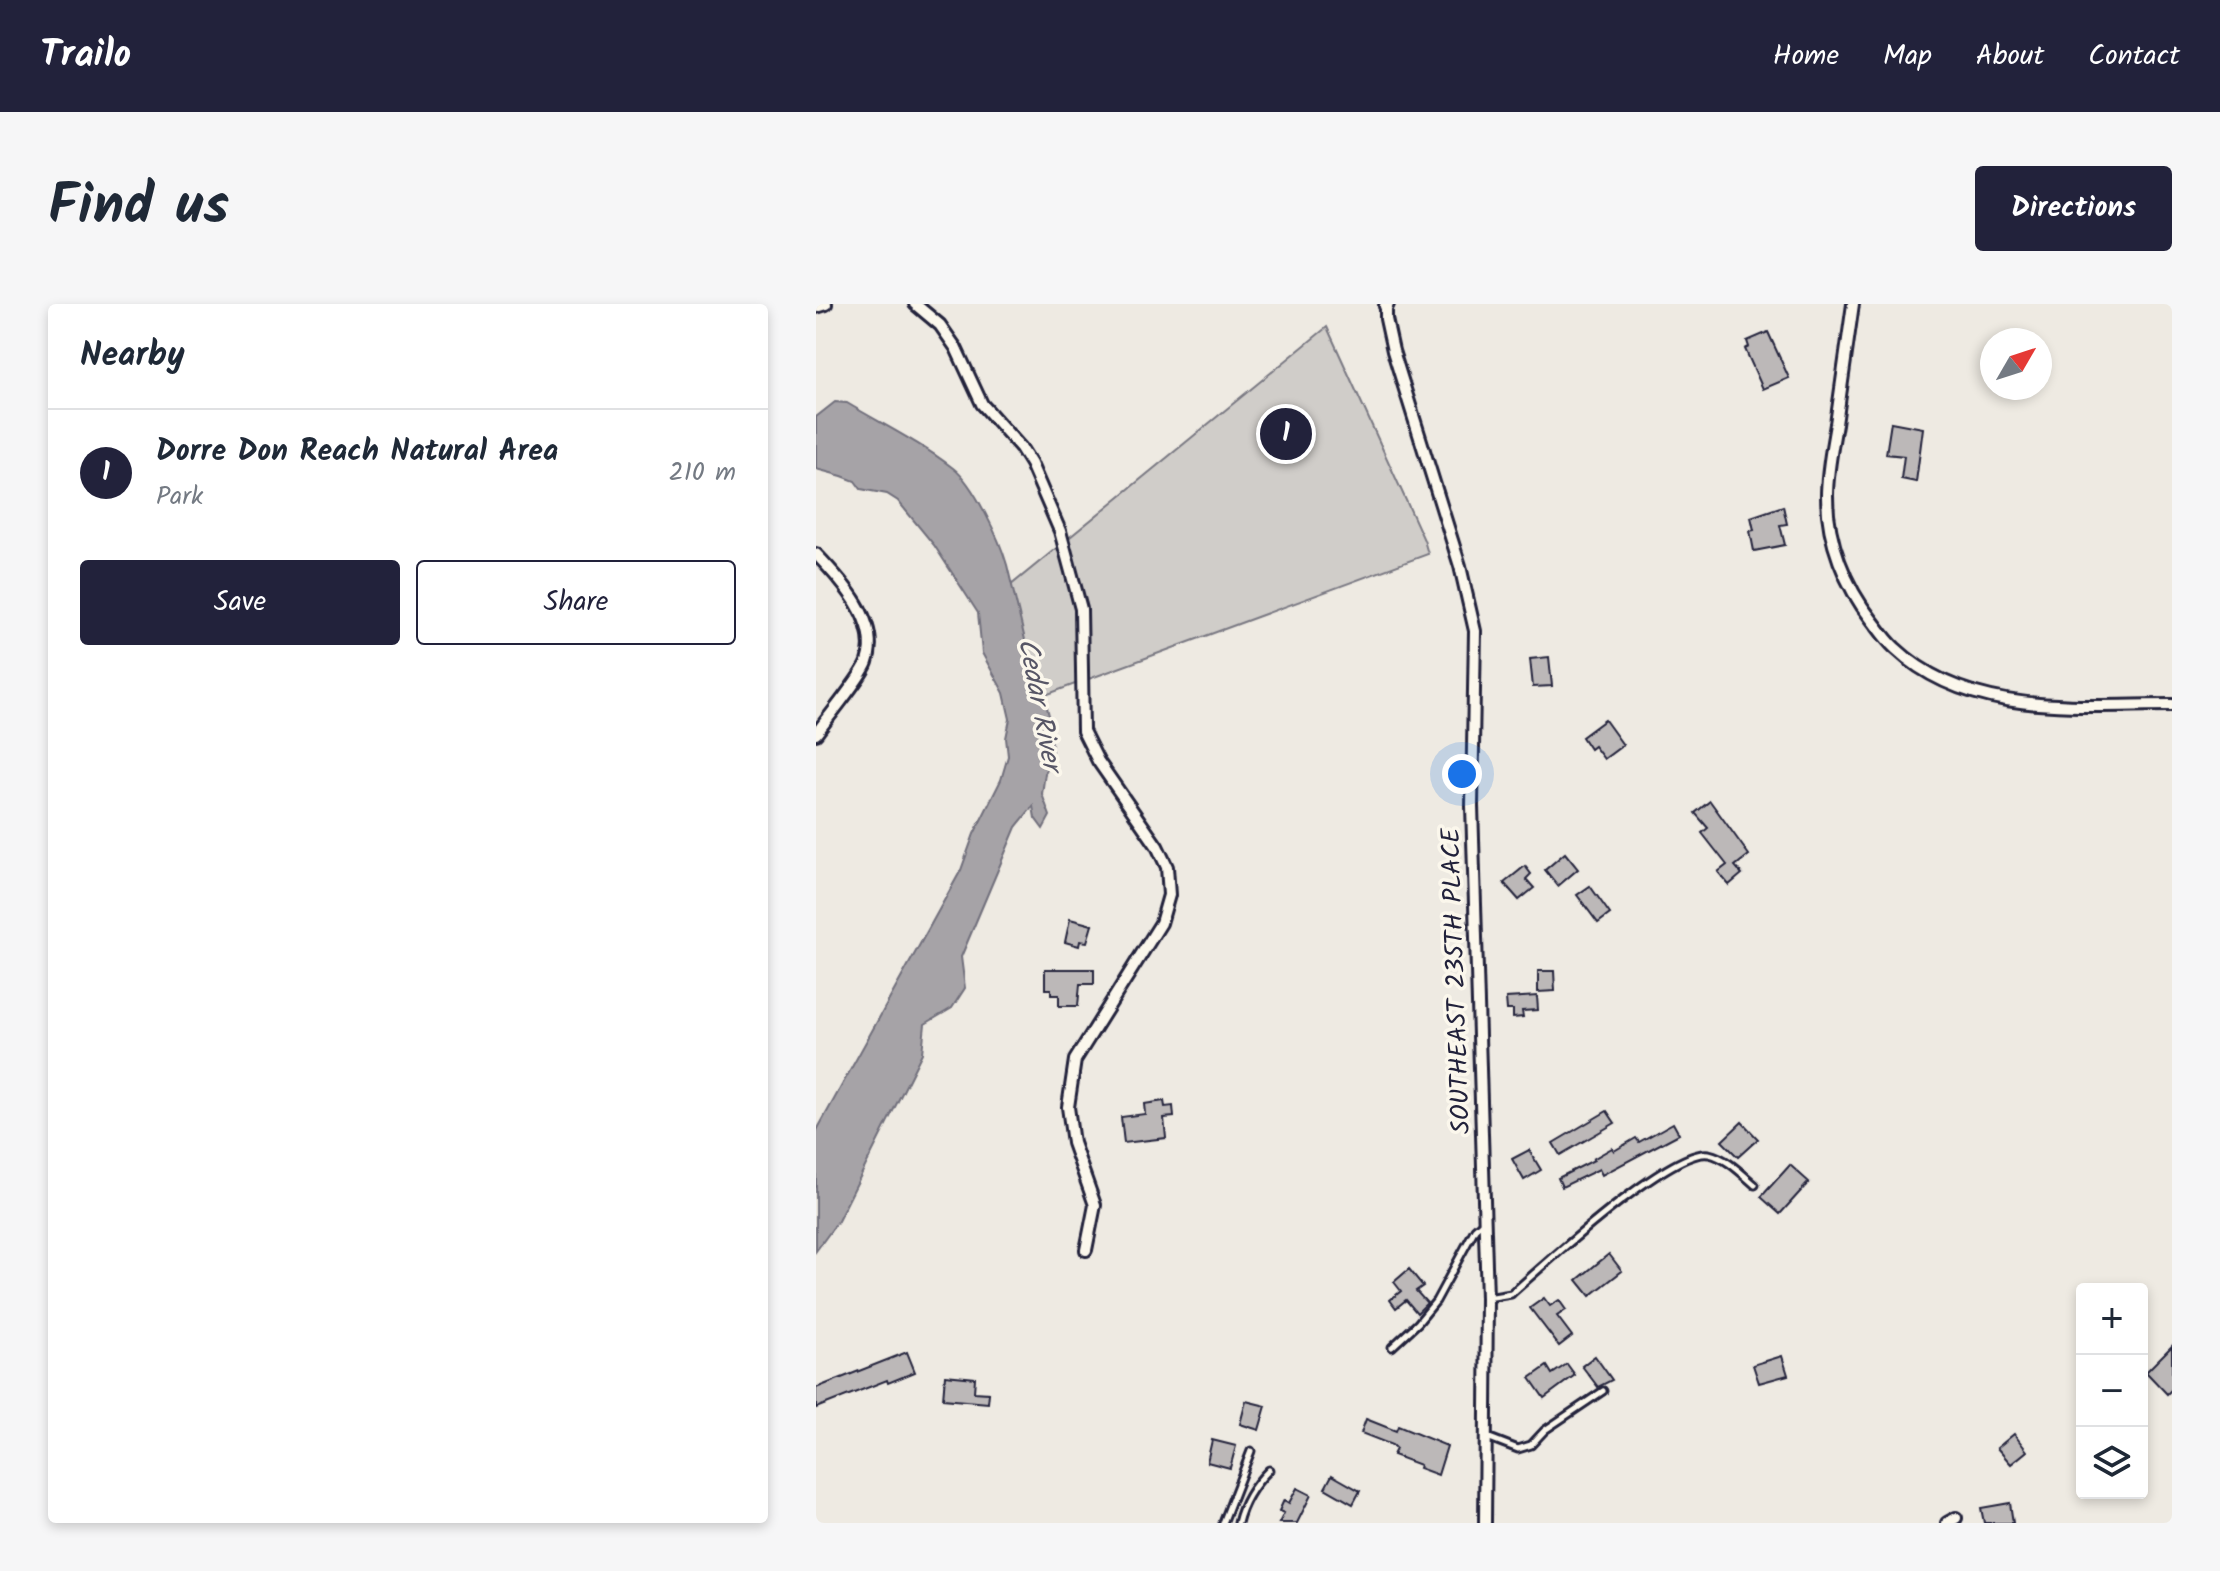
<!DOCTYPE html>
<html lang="en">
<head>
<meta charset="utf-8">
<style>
  body { margin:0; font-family:Kalam,sans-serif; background:#f6f6f7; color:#1f2937 }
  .controls { position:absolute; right:24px; bottom:24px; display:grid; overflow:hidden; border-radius:8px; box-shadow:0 4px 12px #0003 }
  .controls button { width:72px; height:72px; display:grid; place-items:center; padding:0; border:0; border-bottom:2px solid #e0e1e3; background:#fff; color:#1f2937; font:40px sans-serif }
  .compass { position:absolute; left:1164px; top:24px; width:72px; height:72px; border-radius:50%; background:#fff; box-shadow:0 4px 12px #0003; rotate:51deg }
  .you { position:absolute; left:646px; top:470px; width:28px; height:28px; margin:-20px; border:6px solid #fff; border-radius:50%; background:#1a73e8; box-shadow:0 0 0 12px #1a73e833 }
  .badge { display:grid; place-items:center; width:52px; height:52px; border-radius:50%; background:#22223b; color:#fff; font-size:26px; font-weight:700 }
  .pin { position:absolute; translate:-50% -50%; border:4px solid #fff; box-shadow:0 2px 8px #0006 }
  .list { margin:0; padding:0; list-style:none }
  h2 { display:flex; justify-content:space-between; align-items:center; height:104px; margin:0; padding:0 32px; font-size:34px }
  h2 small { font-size:26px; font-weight:400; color:#747a83 }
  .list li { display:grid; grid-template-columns:52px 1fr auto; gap:24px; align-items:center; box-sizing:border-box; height:128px; padding:0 32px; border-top:2px solid #e0e1e3 }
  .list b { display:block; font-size:30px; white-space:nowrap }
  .list p { margin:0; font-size:26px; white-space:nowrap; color:#747a83 }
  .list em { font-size:26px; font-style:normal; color:#747a83 }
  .actions { display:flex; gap:16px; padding:24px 32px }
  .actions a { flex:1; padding:18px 0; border:2px solid #22223b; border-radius:8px; text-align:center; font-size:28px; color:#22223b }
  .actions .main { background:#22223b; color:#fff }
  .icon { flex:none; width:44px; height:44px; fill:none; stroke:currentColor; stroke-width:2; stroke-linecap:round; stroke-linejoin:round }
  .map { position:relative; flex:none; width:1356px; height:1219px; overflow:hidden; border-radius:8px }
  header { display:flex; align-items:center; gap:48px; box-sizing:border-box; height:112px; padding:0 40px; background:#22223b; color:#fff }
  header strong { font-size:38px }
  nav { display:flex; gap:44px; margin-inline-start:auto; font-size:28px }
  .intro { display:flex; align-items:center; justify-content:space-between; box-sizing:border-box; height:192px; padding:0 48px }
  h1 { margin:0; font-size:56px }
  .button { padding:20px 36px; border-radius:8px; background:#22223b; color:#fff; font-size:28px; font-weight:700 }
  main { display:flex; gap:48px; padding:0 48px }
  aside { flex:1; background:#fff; border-radius:8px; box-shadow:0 4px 12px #0003 }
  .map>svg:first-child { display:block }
  .green { fill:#d0cdc9; stroke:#797882; stroke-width:2 }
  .water { fill:#a6a3a7; stroke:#716f7c; stroke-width:2 }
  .building { fill:#bcb8b8; stroke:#22223b; stroke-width:2 }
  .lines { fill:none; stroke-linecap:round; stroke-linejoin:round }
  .service-casing { stroke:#22223b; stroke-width:11 }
  .minor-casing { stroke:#22223b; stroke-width:16 }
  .tertiary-casing { stroke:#22223b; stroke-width:18 }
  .service { stroke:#fbf7ec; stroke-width:5 }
  .minor { stroke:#fbf7ec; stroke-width:10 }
  .tertiary { stroke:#fbf7ec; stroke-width:12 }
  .labels { text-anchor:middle; stroke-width:7; stroke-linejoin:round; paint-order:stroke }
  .street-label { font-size:26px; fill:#22223b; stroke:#fbf7ec }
  .water-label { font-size:28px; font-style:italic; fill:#575666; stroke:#fbf7ec }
</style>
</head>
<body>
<header>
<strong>Trailo</strong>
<nav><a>Home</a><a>Map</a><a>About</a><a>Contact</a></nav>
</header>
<div class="intro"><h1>Find us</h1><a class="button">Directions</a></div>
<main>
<aside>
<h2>Nearby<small></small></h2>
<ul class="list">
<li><span class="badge">1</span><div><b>Dorre Don Reach Natural Area</b><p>Park</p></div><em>210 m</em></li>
</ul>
<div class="actions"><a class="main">Save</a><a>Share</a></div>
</aside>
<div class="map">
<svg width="1356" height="1219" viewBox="0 0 1356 1219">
  <rect width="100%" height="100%" fill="#eeeae2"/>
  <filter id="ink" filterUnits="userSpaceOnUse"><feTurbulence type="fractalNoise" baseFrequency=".0125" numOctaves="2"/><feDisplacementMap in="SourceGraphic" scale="16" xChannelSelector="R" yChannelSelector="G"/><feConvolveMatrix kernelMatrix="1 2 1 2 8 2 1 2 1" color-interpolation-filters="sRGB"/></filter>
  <g filter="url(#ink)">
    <polygon class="green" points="511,23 608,236 612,250 224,393 215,371 194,282"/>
    <path class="water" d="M19,98L31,99C66,120 105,139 137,164C158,180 184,236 191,261L217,369L231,403L235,420L236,453L229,469L226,490L234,512L227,525L219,514L217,502L200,523L145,653L149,684L136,704L109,720L106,749L22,917L0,947V828L145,566L158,530L185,476L192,452L190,434L194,415L188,389L166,349L162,309L118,241L82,197L71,190L45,185L39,177L26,172L0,165V113Z"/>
    <g class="building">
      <polygon points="952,28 973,74 947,85 929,45 933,43 931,37"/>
      <polygon points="1075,118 1107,124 1100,178 1085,175 1088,152 1070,150"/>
      <polygon points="967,202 971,220 964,221 969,241 938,247 934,227 938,226 935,213"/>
      <polygon points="733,353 736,382 717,383 714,355"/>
      <polygon points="789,416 807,441 788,455 778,442 774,445 766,433"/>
      <polygon points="894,497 933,551 919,562 926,570 913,581 902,568 911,561 886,529 892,524 879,509"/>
      <polygon points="749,549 762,565 742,582 729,566"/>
      <polygon points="709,562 715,570 710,575 718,584 703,596 688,579"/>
      <polygon points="774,582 794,610 782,619 761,591"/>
      <polygon points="254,615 276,621 271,638 264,637 263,642 249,638"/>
      <polygon points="229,665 278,665 278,680 264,680 262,702 243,702 243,691 235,691 235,685 229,685"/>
      <polygon points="722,667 738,667 739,687 722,688"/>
      <polygon points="721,692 722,706 706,707 707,713 697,714 697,706 691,706 690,694"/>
      <polygon points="348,797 349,803 357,802 358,813 348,814 350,834 308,839 305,813 329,810 328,800"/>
      <polygon points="791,807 799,819 744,851 737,839"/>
      <polygon points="926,818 942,835 922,853 906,837"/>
      <polygon points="857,819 863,830 786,871 783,865 746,883 742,874 778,856 777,855 796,844 798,847 820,834 823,838"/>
      <polygon points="713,846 725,866 708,876 696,855"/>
      <polygon points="974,861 993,878 964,910 945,893"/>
      <polygon points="793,950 806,967 774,992 761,976"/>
      <polygon points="593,965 607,982 600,987 611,999 601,1009 590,996 580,1004 574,996 585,987 578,978"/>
      <polygon points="728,994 734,1002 743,996 750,1006 741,1012 756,1032 743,1042 714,1004"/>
      <polygon points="1356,1042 1356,1085 1351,1090 1330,1068"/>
      <polygon points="91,1048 99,1068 72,1079 71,1076 0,1104 0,1084"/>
      <polygon points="779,1052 796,1076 782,1083 766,1062"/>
      <polygon points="966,1052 972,1071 943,1079 937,1061"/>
      <polygon points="751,1060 759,1071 728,1094 714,1074 731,1062 736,1070"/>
      <polygon points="129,1071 159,1074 158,1088 173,1089 172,1099 127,1095"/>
      <polygon points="430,1097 450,1102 443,1126 424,1120"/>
      <polygon points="550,1115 580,1127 582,1122 631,1142 622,1171 603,1164 604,1161 577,1151 580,1145 576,1141 545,1129"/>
      <polygon points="1198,1130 1211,1147 1195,1160 1181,1144"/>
      <polygon points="396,1136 420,1142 414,1164 391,1158"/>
      <polygon points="516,1171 544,1187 537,1200 509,1184"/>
      <polygon points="481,1184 495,1191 481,1219 463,1219 468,1209 463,1207 468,1196 473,1199"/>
      <polygon points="1194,1199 1197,1219 1168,1219 1165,1204"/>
    </g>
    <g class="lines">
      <defs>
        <g id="service">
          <path d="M671,994L695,990C727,962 856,843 893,850C911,854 926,870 939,881"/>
          <polyline points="576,1043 602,1019 620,997 659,925 668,917"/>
          <polyline points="671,1133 702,1145 715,1141 729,1126 787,1087"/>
          <polyline points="407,1219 435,1147"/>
          <path d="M422,1219C427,1198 438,1181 453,1166"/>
        </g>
        <g id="minor">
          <polyline points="99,0 124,21 140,44 166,100 205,144 215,160 244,227 265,305 267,427 282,457 341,542 351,563 353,591 345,619 259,756 252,803 257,839 279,901 270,946"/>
          <path d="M1037,0C1031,40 1026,80 1020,120C1016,144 1011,168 1011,192C1011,236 1029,282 1056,316C1063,325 1070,336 1079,344C1153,414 1262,401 1356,401"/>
          <polyline points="570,2 570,15 577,47 644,262 659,327 656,502 671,994 669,1219"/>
          <polyline points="0,3 10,0"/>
          <path d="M0,250C25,276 65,318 51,358C46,373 11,414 0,430"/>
          <polyline points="1131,1219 1140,1214"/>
        </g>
        <polyline id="tertiary" points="570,2 571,0"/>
      </defs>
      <use href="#service" class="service-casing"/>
      <use href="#minor" class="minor-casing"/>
      <use href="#tertiary" class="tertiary-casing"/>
      <use href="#service" class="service"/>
      <use href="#minor" class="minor"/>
      <use href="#tertiary" class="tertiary"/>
    </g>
  </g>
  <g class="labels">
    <g class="street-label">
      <text transform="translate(639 677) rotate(-92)" y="9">SOUTHEAST 235TH PLACE</text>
    </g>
    <g class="water-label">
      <text transform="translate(225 400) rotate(79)" y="10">Cedar River</text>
    </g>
  </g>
</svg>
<div class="controls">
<button>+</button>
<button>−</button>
<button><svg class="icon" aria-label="layers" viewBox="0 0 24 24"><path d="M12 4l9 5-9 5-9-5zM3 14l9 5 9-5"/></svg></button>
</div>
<svg class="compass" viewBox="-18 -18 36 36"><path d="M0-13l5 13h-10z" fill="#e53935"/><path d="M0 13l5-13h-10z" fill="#747a83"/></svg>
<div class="you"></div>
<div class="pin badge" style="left:470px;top:130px">1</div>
</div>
</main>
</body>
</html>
